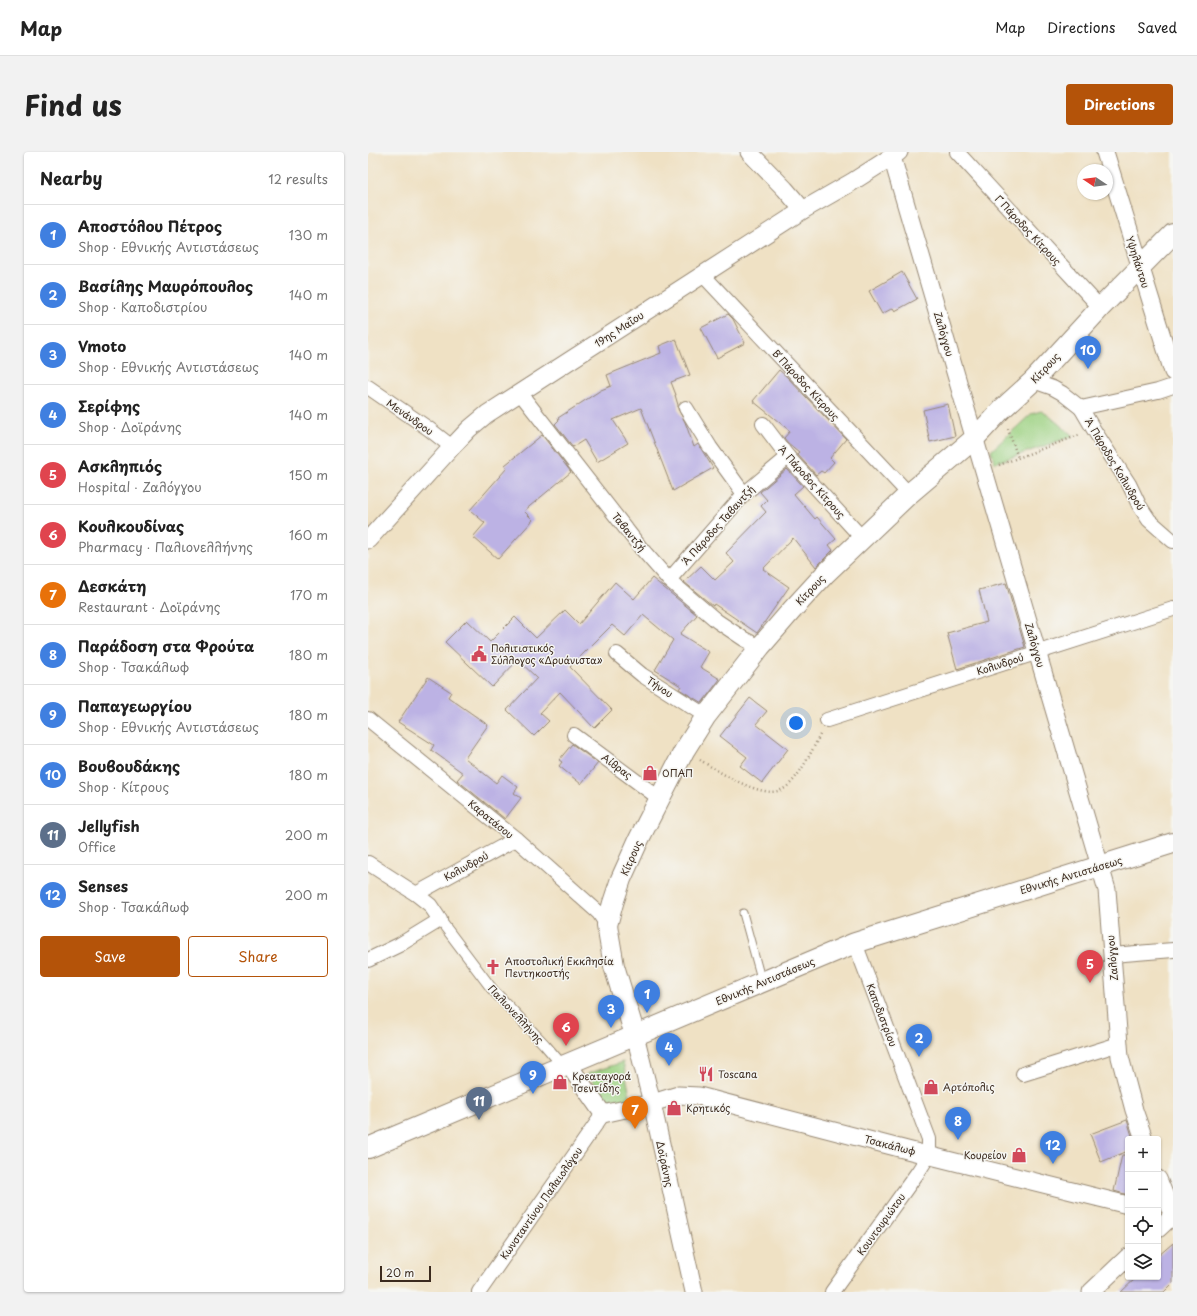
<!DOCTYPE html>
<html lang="en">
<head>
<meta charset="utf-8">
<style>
  body { margin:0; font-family:"Playpen Sans",sans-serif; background:#f2f2f2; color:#222 }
  .controls { position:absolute; right:12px; bottom:12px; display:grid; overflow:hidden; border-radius:4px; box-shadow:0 1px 3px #0004 }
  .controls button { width:36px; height:36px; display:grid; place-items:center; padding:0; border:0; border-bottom:1px solid #e0e0e0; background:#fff; color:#222; font:20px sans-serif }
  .compass { position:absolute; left:709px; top:12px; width:36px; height:36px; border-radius:50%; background:#fff; box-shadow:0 1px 3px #0004; rotate:283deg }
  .scale { position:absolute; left:12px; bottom:10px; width:51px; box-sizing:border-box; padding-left:4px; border:2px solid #3b2a1e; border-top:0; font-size:11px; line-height:14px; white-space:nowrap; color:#3b2a1e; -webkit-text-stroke:3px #f6f6f2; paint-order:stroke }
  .you { position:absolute; left:428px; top:571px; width:14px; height:14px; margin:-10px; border:3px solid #fff; border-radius:50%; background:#1a73e8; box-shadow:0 0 0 6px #1a73e833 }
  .badge { display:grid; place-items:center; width:26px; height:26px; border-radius:50%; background:#b45309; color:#fff; font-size:13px; font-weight:700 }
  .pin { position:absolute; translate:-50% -33px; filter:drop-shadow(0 1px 2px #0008) }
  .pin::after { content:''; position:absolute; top:21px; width:14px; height:12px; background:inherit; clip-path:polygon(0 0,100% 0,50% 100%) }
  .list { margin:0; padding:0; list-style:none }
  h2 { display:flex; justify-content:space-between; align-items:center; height:52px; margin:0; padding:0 16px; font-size:17px }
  h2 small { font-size:13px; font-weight:400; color:#767676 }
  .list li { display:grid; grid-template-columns:26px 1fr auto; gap:12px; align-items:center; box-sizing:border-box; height:60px; padding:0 16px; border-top:1px solid #e0e0e0 }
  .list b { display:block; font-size:15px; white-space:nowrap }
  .list p { margin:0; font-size:13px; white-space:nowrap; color:#767676 }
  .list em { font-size:13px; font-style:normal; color:#767676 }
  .actions { display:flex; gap:8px; padding:12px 16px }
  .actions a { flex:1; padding:9px 0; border:1px solid #b45309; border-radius:4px; text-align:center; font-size:14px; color:#b45309 }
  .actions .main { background:#b45309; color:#fff }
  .icon { flex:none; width:22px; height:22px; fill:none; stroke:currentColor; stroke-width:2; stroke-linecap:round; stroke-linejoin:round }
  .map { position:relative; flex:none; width:805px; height:1140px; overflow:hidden; border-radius:4px }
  header { display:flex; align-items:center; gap:24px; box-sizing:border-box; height:56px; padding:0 20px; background:#fff; border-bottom:1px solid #e0e0e0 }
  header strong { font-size:19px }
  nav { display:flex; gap:22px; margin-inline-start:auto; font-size:14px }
  .intro { display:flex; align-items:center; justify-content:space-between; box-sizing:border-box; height:96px; padding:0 24px }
  h1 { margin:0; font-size:28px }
  .button { padding:10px 18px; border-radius:4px; background:#b45309; color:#fff; font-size:14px; font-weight:700 }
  main { display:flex; gap:24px; padding:0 24px }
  aside { flex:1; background:#fff; border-radius:4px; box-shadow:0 1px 3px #0004 }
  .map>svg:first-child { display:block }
  .green { fill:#9dd282; stroke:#6c7e50 }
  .building { fill:#bcb2e4 }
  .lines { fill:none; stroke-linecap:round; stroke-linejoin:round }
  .service-casing { stroke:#958671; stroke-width:9 }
  .pedestrian-casing { stroke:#958671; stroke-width:12 }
  .minor-casing { stroke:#958671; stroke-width:16 }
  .tertiary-casing { stroke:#958671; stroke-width:19 }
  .secondary-casing { stroke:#958671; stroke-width:22 }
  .path { stroke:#958671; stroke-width:2.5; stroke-dasharray:1 3; stroke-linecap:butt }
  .service { stroke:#fff; stroke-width:7 }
  .pedestrian { stroke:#fff; stroke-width:10 }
  .minor { stroke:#fff; stroke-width:14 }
  .tertiary { stroke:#fff; stroke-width:17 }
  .secondary { stroke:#fff; stroke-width:20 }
  .labels { text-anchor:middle; stroke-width:3; stroke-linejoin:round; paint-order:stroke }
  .street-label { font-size:10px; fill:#3b2a1e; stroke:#f6f6f2 }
  .poi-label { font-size:10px; fill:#3b2a1e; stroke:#f6f6f2; text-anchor:start }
</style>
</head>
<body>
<header>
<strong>Map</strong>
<nav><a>Map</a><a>Directions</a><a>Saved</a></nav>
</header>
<div class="intro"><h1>Find us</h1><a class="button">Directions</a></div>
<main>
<aside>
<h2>Nearby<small>12 results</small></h2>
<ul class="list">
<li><span class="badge" style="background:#3f7fe0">1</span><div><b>Αποστόλου Πέτρος</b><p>Shop · Εθνικής Αντιστάσεως</p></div><em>130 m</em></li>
<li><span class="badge" style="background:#3f7fe0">2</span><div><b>Βασίλης Μαυρόπουλος</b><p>Shop · Καποδιστρίου</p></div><em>140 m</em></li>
<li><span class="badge" style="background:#3f7fe0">3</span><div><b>Vmoto</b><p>Shop · Εθνικής Αντιστάσεως</p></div><em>140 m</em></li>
<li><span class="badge" style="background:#3f7fe0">4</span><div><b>Σερίφης</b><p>Shop · Δοϊράνης</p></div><em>140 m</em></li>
<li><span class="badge" style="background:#e0444e">5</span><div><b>Ασκληπιός</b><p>Hospital · Ζαλόγγου</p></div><em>150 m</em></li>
<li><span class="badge" style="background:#e0444e">6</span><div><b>Κουλκουδίνας</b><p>Pharmacy · Παλιονελλήνης</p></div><em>160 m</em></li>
<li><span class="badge" style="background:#e8710a">7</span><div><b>Δεσκάτη</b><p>Restaurant · Δοϊράνης</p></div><em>170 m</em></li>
<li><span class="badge" style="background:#3f7fe0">8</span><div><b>Παράδοση στα Φρούτα</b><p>Shop · Τσακάλωφ</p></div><em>180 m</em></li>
<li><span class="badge" style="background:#3f7fe0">9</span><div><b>Παπαγεωργίου</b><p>Shop · Εθνικής Αντιστάσεως</p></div><em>180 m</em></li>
<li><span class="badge" style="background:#3f7fe0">10</span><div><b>Βουβουδάκης</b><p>Shop · Κίτρους</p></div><em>180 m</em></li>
<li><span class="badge" style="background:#5c6f8a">11</span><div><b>Jellyfish</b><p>Office</p></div><em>200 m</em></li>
<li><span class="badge" style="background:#3f7fe0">12</span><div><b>Senses</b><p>Shop · Τσακάλωφ</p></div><em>200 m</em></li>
</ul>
<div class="actions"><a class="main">Save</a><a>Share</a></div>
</aside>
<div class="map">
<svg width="805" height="1140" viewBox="0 0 805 1140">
  <rect width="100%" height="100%" fill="#f6f6f2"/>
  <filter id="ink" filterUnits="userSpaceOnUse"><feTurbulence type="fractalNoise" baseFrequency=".025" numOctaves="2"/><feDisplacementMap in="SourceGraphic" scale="8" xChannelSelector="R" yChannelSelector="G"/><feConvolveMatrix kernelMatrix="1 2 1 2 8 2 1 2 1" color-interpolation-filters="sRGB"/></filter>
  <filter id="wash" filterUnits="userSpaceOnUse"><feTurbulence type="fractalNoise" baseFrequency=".012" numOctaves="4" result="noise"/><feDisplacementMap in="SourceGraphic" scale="16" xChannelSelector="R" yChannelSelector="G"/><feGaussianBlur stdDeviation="0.9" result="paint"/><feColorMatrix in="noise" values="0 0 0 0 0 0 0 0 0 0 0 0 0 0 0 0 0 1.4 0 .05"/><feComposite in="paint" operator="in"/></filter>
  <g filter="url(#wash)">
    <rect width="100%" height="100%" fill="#efe1c4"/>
    <g class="green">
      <polygon points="673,259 680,263 705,284 627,311 623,299 663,262"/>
      <polygon points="255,910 263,948 244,953 219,922"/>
    </g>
    <g id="blocks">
      <g class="building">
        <polygon points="534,120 549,147 527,159 525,156 514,162 501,139"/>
        <polygon points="360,162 365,167 377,191 349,206 333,176"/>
        <polygon points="308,187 322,223 303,230 308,243 307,243 310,253 310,257 317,270 326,295 330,292 345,316 305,339 273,256 245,268 260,291 229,310 216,288 205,295 187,272 191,268 190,266 233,238 243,234 239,223 293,201 291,194"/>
        <polygon points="411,218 419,225 478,287 462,306 466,310 456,321 453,319 448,323 429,302 431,300 420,291 416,286 422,279 385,249"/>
        <polygon points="580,252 587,284 562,290 555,258"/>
        <polygon points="174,283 203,320 156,359 165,368 130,407 105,385 117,371 102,358 139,316 137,313"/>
        <polygon points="419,317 435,334 426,342 447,367 449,365 468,387 461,393 465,398 448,415 425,386 395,417 421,435 389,481 346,452 345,454 316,430 333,414 347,428 366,410 358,401 398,360 393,354 399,348 392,340"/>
        <polygon points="284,426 329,463 312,482 341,500 332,515 352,527 334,551 311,537 313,534 287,518 305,488 275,463 257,484 244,473 202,515 244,558 226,576 192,540 172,561 181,569 166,584 139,558 169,526 150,508 124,535 77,490 99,468 122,490 147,465 168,486 197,458 211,472 247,430 266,447"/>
        <polygon points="638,431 657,495 589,517 579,481 619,470 611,438"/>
        <polygon points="60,525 83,540 80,545 120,573 97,606 128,631 134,623 150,635 146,641 153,646 137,667 89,628 95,621 63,598 66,593 30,570"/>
        <polygon points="382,546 399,559 388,572 420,597 394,631 372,614 379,605 352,584"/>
        <polygon points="204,592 230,611 213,632 191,614 194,610 191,608"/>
        <polygon points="759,968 765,987 760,987 760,999 733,1010 722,982"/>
        <polygon points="754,1003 760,1003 760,1043 746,1039"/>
        <polygon points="805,1091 805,1131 796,1140 753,1140 769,1125 790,1125 790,1104"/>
      </g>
    </g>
  </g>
  <g filter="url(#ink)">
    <use href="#blocks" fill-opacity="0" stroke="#958671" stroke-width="1"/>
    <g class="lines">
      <defs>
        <polyline id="service" points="375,761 394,830"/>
        <polyline id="pedestrian" points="72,768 124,837 177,893 195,914"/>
        <g id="minor">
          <polyline points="589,0 728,151 733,155"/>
          <polyline points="335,123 541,342"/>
          <polyline points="665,229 685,236 694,241 713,256 726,278 761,332 771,353 781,368 805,389"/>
          <polyline points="0,235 61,277 84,295"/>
          <polyline points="152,241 272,395 301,428 349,469 376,487 392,495"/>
          <polyline points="318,256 342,295 376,342"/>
          <polyline points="713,256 790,239 805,234"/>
          <polyline points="395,272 420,305 495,387"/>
          <polyline points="301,428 376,342 420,305"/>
          <polyline points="249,502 274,523 338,564"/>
          <polyline points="0,567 148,687 231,761 239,773"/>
          <polyline points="459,568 805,457"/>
          <polyline points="206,583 291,646"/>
          <polyline points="0,711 48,742 62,753 72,768 31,793 0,808"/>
          <polyline points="48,742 148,687"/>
          <polyline points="744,803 805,798"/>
          <polyline points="655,922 751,892"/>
          <polyline points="111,1140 235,962"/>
          <polyline points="464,1140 550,1020 561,1003 561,987 487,791"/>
        </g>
        <g id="tertiary">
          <polyline points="381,0 417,37 435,58"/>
          <polyline points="737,0 805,220"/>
          <polyline points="524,5 739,738 752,905 766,958 776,987"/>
          <polyline points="0,388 84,295 101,277 119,262 435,58 484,30 531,0"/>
          <polyline points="267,883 284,951 326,1140"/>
          <polyline points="200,912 235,962 284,951 310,943 331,944 539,998 760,1053"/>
          <polyline points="790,1027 805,1064"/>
          <polyline points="790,1077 805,1063"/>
          <polyline points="723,1140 760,1105"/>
        </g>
        <g id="secondary">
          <polyline points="267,883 246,814 239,773 245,751 253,727 271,687 316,599 338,564 392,495 424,458 457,422 541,342 607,286 633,258 665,229 733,155 805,82"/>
          <polyline points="0,996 487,791 805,691"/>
        </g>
      </defs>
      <use href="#service" class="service-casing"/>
      <use href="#pedestrian" class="pedestrian-casing"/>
      <use href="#minor" class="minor-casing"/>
      <use href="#tertiary" class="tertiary-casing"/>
      <use href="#secondary" class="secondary-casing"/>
      <g class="path">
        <polyline points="640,277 650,306"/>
        <polyline points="631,313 711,283"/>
        <path d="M332,608C350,619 393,647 413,638C429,632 445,596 453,581"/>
      </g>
      <use href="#service" class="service"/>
      <use href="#pedestrian" class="pedestrian"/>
      <use href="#minor" class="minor"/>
      <use href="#tertiary" class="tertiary"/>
      <use href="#secondary" class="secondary"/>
    </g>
  </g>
  <defs>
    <symbol id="civic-bare" viewBox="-9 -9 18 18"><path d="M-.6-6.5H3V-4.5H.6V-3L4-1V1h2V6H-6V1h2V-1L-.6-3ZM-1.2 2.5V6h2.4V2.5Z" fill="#d1495b" stroke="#f6f6f2" stroke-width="2.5" paint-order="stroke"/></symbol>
    <symbol id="shop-bare" viewBox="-9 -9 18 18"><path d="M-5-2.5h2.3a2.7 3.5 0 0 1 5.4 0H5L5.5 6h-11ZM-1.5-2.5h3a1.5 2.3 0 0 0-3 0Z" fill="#d1495b" stroke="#f6f6f2" stroke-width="2.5" paint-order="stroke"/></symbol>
    <symbol id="church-bare" viewBox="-9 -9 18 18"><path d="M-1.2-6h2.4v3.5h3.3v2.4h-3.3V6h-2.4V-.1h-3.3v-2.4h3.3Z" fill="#d1495b" stroke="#f6f6f2" stroke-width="2.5" paint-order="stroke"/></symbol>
    <symbol id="restaurant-bare" viewBox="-9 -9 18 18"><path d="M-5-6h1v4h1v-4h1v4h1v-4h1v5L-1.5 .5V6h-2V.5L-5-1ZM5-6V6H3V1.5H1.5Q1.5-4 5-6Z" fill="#d1495b" stroke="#f6f6f2" stroke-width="2.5" paint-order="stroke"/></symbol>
  </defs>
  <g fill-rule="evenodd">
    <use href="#civic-bare" x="100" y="491" width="22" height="22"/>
    <use href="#shop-bare" x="271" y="610" width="22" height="22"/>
    <use href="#church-bare" x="114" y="804" width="22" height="22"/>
    <use href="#restaurant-bare" x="327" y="911" width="22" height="22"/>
    <use href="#shop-bare" x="181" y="919" width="22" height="22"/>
    <use href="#shop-bare" x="552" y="924" width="22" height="22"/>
    <use href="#shop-bare" x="295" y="945" width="22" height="22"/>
    <use href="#shop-bare" x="640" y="992" width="22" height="22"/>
  </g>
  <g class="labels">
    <g class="street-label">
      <text transform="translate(660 78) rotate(47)" y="4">Γ΄ Πάροδος Κίτρους</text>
      <text transform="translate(770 110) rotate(72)" y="4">Υψηλάντου</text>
      <text transform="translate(251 177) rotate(-33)" y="4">19ης Μαΐου</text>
      <text transform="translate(576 182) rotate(74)" y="4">Ζαλόγγου</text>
      <text transform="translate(677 216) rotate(-47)" y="4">Κίτρους</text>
      <text transform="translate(438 233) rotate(47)" y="4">Β΄ Πάροδος Κίτρους</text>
      <text transform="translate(42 265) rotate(35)" y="4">Μενάνδρου</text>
      <text transform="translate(747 312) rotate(59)" y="4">Α΄ Πάροδος Κολινδρού</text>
      <text transform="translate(444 330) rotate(48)" y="4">Α΄ Πάροδος Κίτρους</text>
      <text transform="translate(350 373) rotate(-48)" y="4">Α΄ Πάροδος Ταβαντζή</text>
      <text transform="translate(261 380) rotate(51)" y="4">Ταβαντζή</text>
      <text transform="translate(442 438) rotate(-47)" y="4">Κίτρους</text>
      <text transform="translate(667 493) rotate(74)" y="4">Ζαλόγγου</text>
      <text transform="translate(632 512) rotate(-18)" y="4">Κολινδρού</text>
      <text transform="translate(292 535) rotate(33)" y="4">Τήνου</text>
      <text transform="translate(249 614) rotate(36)" y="4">Αίθρας</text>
      <text transform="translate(123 667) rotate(39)" y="4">Καρατάσου</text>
      <text transform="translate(263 706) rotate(-66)" y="4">Κίτρους</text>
      <text transform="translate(98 714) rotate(-29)" y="4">Κολινδρού</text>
      <text transform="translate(703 723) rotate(-17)" y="4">Εθνικής Αντιστάσεως</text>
      <text transform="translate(744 806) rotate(-95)" y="4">Ζαλόγγου</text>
      <text transform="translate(397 829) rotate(-23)" y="4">Εθνικής Αντιστάσεως</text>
      <text transform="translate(148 862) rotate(47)" y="4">Παλιονελλήνης</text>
      <text transform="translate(514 863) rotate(69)" y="4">Καποδιστρίου</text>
      <text transform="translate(522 993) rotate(14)" y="4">Τσακάλωφ</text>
      <text transform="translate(297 1012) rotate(78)" y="4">Δοϊράνης</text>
      <text transform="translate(173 1051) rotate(-55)" y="4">Κωνσταντίνου Παλαιολόγου</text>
      <text transform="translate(513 1072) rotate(-54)" y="4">Κουντουριώτου</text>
    </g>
    <g class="poi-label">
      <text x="123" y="500">Πολιτιστικός<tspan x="123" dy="12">Σύλλογος «Δρυάνιστα»</tspan></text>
      <text x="294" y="625">ΟΠΑΠ</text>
      <text x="137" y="813">Αποστολική Εκκλησία<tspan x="137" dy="12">Πεντηκοστής</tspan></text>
      <text x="350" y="926">Toscana</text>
      <text x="204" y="928">Κρεαταγορά<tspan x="204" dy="12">Τσεντίδης</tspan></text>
      <text x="575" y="939">Αρτόπολις</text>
      <text x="318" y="960">Κρητικός</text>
      <text x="639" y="1007" text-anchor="end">Κουρείον</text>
    </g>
  </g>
</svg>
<div class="controls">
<button>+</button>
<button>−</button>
<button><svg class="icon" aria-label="locate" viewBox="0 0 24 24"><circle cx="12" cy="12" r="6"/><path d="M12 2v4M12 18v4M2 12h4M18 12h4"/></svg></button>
<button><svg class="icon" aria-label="layers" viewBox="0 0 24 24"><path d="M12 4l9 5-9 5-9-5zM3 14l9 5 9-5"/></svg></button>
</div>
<svg class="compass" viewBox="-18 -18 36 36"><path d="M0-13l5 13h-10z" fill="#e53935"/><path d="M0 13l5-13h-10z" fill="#767676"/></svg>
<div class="scale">20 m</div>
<div class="you"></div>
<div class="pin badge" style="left:279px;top:861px;background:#3f7fe0">1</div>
<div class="pin badge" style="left:551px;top:905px;background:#3f7fe0">2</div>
<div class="pin badge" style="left:243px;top:876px;background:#3f7fe0">3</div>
<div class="pin badge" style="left:301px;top:914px;background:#3f7fe0">4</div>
<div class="pin badge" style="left:722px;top:831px;background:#e0444e">5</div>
<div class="pin badge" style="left:198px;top:894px;background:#e0444e">6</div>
<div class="pin badge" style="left:267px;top:977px;background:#e8710a">7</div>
<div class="pin badge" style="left:590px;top:988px;background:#3f7fe0">8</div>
<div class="pin badge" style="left:165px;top:942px;background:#3f7fe0">9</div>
<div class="pin badge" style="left:720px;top:217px;background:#3f7fe0">10</div>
<div class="pin badge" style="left:111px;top:968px;background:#5c6f8a">11</div>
<div class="pin badge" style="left:685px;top:1012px;background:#3f7fe0">12</div>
</div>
</main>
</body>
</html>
